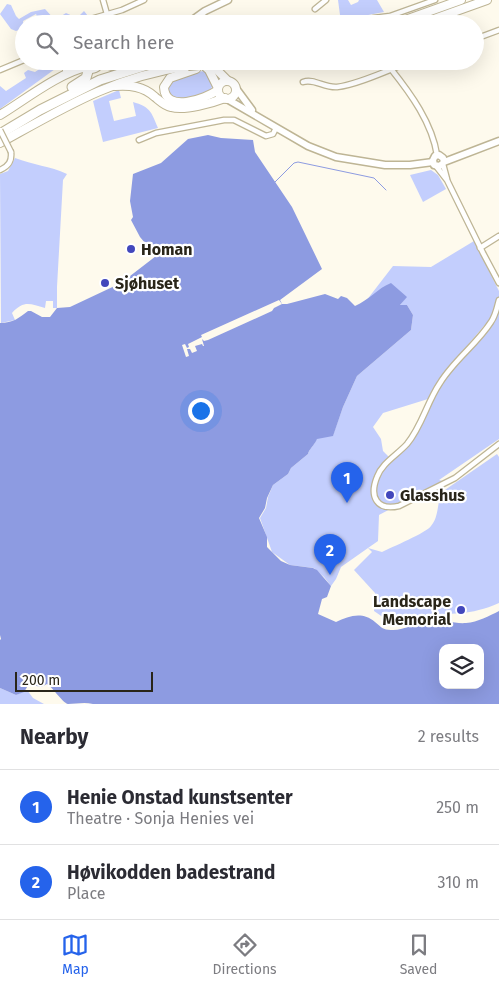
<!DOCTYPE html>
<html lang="en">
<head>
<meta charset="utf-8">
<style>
  body { margin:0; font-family:"Fira Sans",sans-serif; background:#f7f7f7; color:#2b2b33 }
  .controls { position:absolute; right:15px; bottom:15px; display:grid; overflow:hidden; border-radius:10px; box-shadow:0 5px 20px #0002 }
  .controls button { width:45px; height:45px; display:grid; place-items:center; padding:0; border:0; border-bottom:1px solid #e1e1e2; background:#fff; color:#2b2b33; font:25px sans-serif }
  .scale { position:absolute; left:15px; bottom:12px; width:138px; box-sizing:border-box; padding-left:5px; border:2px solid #292519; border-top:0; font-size:14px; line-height:18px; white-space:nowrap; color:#292519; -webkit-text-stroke:4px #fff; paint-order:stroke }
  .you { position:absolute; left:200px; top:410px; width:18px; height:18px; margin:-12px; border:4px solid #fff; border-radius:50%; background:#1a73e8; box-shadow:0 0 0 8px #1a73e833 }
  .badge { display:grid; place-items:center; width:32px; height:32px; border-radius:50%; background:#2563eb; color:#fff; font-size:16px; font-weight:700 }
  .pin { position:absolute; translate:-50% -41px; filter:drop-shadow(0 1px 2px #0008) }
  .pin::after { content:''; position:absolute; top:26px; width:18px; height:15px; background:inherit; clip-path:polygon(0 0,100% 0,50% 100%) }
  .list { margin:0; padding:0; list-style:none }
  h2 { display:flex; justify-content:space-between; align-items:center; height:65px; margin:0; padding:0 20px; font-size:21px }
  h2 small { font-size:16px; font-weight:400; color:#7c7c81 }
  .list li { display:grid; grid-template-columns:32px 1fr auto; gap:15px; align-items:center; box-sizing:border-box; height:75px; padding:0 20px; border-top:1px solid #e1e1e2 }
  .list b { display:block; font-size:19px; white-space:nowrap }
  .list p { margin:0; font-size:16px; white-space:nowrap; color:#7c7c81 }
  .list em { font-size:16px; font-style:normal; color:#7c7c81 }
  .icon { flex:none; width:28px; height:28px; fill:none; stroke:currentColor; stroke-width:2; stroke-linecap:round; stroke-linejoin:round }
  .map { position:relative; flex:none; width:499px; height:704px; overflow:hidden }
  .search { position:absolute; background:#fff; box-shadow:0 5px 20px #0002; left:15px; right:15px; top:15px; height:55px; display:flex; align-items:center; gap:12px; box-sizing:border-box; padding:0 18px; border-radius:28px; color:#7c7c81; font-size:19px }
  .sheet { height:215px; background:#fff }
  nav { display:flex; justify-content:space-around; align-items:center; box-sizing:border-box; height:70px; border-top:1px solid #e1e1e2; background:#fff; font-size:14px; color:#7c7c81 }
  nav a { display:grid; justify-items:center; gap:2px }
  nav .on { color:#2563eb }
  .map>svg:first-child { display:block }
  .green { fill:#c3cefd; fill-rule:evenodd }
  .water { fill:#8d9be1; fill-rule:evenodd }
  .pier { fill:#fefaed }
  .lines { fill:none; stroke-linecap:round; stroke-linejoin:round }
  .stream { stroke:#8d9be1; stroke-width:1 }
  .minor-casing { stroke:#beb595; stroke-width:7 }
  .secondary-casing { stroke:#beb595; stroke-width:9 }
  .primary-casing { stroke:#beb595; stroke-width:10 }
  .trunk-casing { stroke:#beb595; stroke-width:10 }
  .motorway-casing { stroke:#beb595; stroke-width:11 }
  .minor { stroke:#fff; stroke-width:4.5 }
  .secondary { stroke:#fff; stroke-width:6 }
  .primary { stroke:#fff; stroke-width:8 }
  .trunk { stroke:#fff; stroke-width:8 }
  .motorway { stroke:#fff; stroke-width:9 }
  .minor-bridge-casing { stroke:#beb595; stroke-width:7; stroke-linecap:butt }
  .trunk-bridge-casing { stroke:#beb595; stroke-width:10; stroke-linecap:butt }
  .minor-bridge { stroke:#fff; stroke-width:4.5 }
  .trunk-bridge { stroke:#fff; stroke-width:8 }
  .poi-dot { fill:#4247bc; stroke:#fff; stroke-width:2 }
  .labels { text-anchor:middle; stroke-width:4.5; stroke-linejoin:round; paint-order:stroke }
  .poi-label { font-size:16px; font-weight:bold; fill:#292519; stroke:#fff; text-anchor:start }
</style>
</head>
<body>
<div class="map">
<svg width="499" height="704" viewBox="0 0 499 704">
  <rect width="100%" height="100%" fill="#fefaed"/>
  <g class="green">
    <polygon points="338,0 348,0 351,5 358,2 359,0 377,0 384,12 363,16 357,21 357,24 318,24 317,21 340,15"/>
    <polygon points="7,4 11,5 16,16 19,19 31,12 45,9 55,20 66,13 77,18 84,11 88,16 102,14 106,16 105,20 89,24 40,24 36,14 23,21 24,28 16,31 11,29 0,14"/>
    <polygon points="48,61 66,61 0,109 0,86 6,91 26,78 24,73 28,70 35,72 47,64"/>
    <polygon points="206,71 213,83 211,90 192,99 175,99 167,91 169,82 193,72"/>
    <path d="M119,90L121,98L109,101L114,121L136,116L133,102C150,107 151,111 158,128L103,142L93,101Z"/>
    <path d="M15,158C33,165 50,166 67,174L63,180L57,287V308H53V301H46L45,308C30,304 24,300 12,313L15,320L1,323L0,174L8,171Z"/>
    <polygon points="431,170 438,175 446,189 423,202 410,175"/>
    <path d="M474,241L499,291V439L439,480L443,481L379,515L378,541L368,548L382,552C392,547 426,533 431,526C439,517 437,502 442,492L497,454L499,457V603C470,616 451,613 421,615C411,616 400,619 390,622L374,611L375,593L354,570L372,552L368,548L341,567L336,579L331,586L324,577L314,568L290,565L272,552L260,518L266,508L268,497L273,485L288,474L291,468L308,454C309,449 314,446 317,438L333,435L343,407L357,376L411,330L413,315L407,305H400L404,300L369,299L366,301L393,266L431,267ZM489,320H496L494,321L444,376L409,443L392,460L383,451L381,439L373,427L383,413L428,399L444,373Z"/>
    <polygon points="0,688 16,695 27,690 33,698 44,704 0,704"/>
  </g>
  <path class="water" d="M208,135L221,138L253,140L255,152L292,207L322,269L280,300L282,304H287L325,294L338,299L341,296L347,298L355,306C369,300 378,288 391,283L407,297L400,305H407L413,315L411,330L357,376L343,407L333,436L317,439C314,446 309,449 308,454L291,468L288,474L273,485L267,498L265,508L259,518L267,537V547L281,561L290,565L313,568L317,570L331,586L327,597L322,599L318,614L336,622C349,616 362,611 375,622C381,627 383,630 391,630C404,631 415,622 428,620C440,619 454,624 466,623C478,622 489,616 499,611V704H93C84,702 76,704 68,704C63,703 54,689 47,684L41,687L29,684L24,692L16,695L0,688V640L1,639L0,635V323C13,323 19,318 28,311H31L42,317H50L57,308L70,307L121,283L156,256L140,237L131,220L133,217L130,201L133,174L161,163L188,139ZM443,648H480V685H443Z"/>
  <polygon class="pier" points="279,300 282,304 274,308 272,311 208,340 204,341 202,339 204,346 203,346 202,344 195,346 197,351 192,353 190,349 187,349 189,356 186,357 182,345 185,344 187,348 189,347 188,344 202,337 201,335"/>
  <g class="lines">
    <polyline class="stream" points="275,182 294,163 298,162 374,178 386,190"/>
    <defs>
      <g id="minor">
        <polyline points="103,0 107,14"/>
        <polyline points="315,9 326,0"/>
        <polyline points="374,18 390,16 435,0"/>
        <polyline points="73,24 122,10 144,0"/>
        <polyline points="475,39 499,30"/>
        <path d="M391,69C411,94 432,123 437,155"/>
        <polyline points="0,70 24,60"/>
        <path d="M303,82C314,78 324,88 337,87C357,85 391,69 412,61"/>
        <polyline points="139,140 156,133 224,120 234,120 266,136 273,134 276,128"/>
        <polyline points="443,164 447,179"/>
        <polyline points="436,166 447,180 483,253 499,283"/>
        <path d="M0,170C9,166 12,161 11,152"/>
        <polyline points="480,248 499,236"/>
        <path d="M499,300C497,307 496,315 491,322C477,344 454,360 440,383C427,402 422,426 407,444C397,455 382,463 377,477C369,497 377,511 399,506L455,478L499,444"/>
      </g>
      <g id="secondary">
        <polyline points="187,24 205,11 228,0"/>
        <polyline points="235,87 252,110"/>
        <polyline points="227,99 308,146 336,157 385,165 410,165 433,162"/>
        <polyline points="444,162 443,158 439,155 435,156 433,160 434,165 440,166 444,162 499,141"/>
      </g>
      <g id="primary">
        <polyline points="199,61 209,70 218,88"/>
        <polyline points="208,61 228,81"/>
        <path d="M85,65C89,70 94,70 98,66L100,61"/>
        <polyline points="67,70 80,61"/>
        <circle cx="227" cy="90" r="9"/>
        <path d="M0,115C23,101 62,71 87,67"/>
      </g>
      <g id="trunk">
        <polyline points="394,24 461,0"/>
        <polyline points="420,24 487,0"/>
        <path d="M100,61C114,70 121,65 136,61"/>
        <polyline points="222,63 244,61"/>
        <path d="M196,69L170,78L164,87C165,114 205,99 218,90"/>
        <path d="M115,86C130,85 143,86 155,97C160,101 165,106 171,107C185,111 212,103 225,98"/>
        <path d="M0,143C65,107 113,77 188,66"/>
      </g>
      <g id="motorway">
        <polyline points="72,87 86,78 89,68"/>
        <polyline points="0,134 40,110 100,80 157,62"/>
      </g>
    </defs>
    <use href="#minor" class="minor-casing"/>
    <use href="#secondary" class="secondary-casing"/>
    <use href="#primary" class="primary-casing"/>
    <use href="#trunk" class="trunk-casing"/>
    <use href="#motorway" class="motorway-casing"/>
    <use href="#minor" class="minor"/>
    <use href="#secondary" class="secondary"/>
    <use href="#primary" class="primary"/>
    <use href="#trunk" class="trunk"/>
    <use href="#motorway" class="motorway"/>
    <defs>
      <polyline id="minor-bridge" points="0,130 11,152"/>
      <polyline id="trunk-bridge" points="188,66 222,63"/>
    </defs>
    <use href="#minor-bridge" class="minor-bridge-casing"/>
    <use href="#trunk-bridge" class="trunk-bridge-casing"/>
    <use href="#minor-bridge" class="minor-bridge"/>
    <use href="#trunk-bridge" class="trunk-bridge"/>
  </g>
  <g class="poi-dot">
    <circle cx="131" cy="249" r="5"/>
    <circle cx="105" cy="283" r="5"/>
    <circle cx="390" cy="495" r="5"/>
    <circle cx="461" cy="610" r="5"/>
  </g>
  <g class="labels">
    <g class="poi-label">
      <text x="141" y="255">Homan</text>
      <text x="115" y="289">Sjøhuset</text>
      <text x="400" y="501">Glasshus</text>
      <text x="451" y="607" text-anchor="end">Landscape<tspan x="451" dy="18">Memorial</tspan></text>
    </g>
  </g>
</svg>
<div class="controls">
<button><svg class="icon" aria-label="layers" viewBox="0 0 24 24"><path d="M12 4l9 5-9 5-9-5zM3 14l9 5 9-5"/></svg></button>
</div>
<div class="scale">200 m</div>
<div class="you"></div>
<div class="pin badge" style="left:347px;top:503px">1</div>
<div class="pin badge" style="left:330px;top:575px">2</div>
<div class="search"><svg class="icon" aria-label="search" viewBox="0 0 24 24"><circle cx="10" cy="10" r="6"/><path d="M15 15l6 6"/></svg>Search here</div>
</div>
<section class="sheet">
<h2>Nearby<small>2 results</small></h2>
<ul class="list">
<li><span class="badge">1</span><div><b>Henie Onstad kunstsenter</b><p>Theatre · Sonja Henies vei</p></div><em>250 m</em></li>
<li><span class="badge">2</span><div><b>Høvikodden badestrand</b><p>Place</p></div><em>310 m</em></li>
</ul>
</section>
<nav>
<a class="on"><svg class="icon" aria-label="map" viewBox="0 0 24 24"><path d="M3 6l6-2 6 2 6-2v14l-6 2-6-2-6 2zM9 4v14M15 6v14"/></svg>Map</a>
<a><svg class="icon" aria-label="directions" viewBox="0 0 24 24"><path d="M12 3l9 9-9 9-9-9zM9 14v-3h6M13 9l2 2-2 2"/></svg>Directions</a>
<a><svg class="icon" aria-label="saved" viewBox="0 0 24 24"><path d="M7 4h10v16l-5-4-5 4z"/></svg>Saved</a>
</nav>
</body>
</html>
